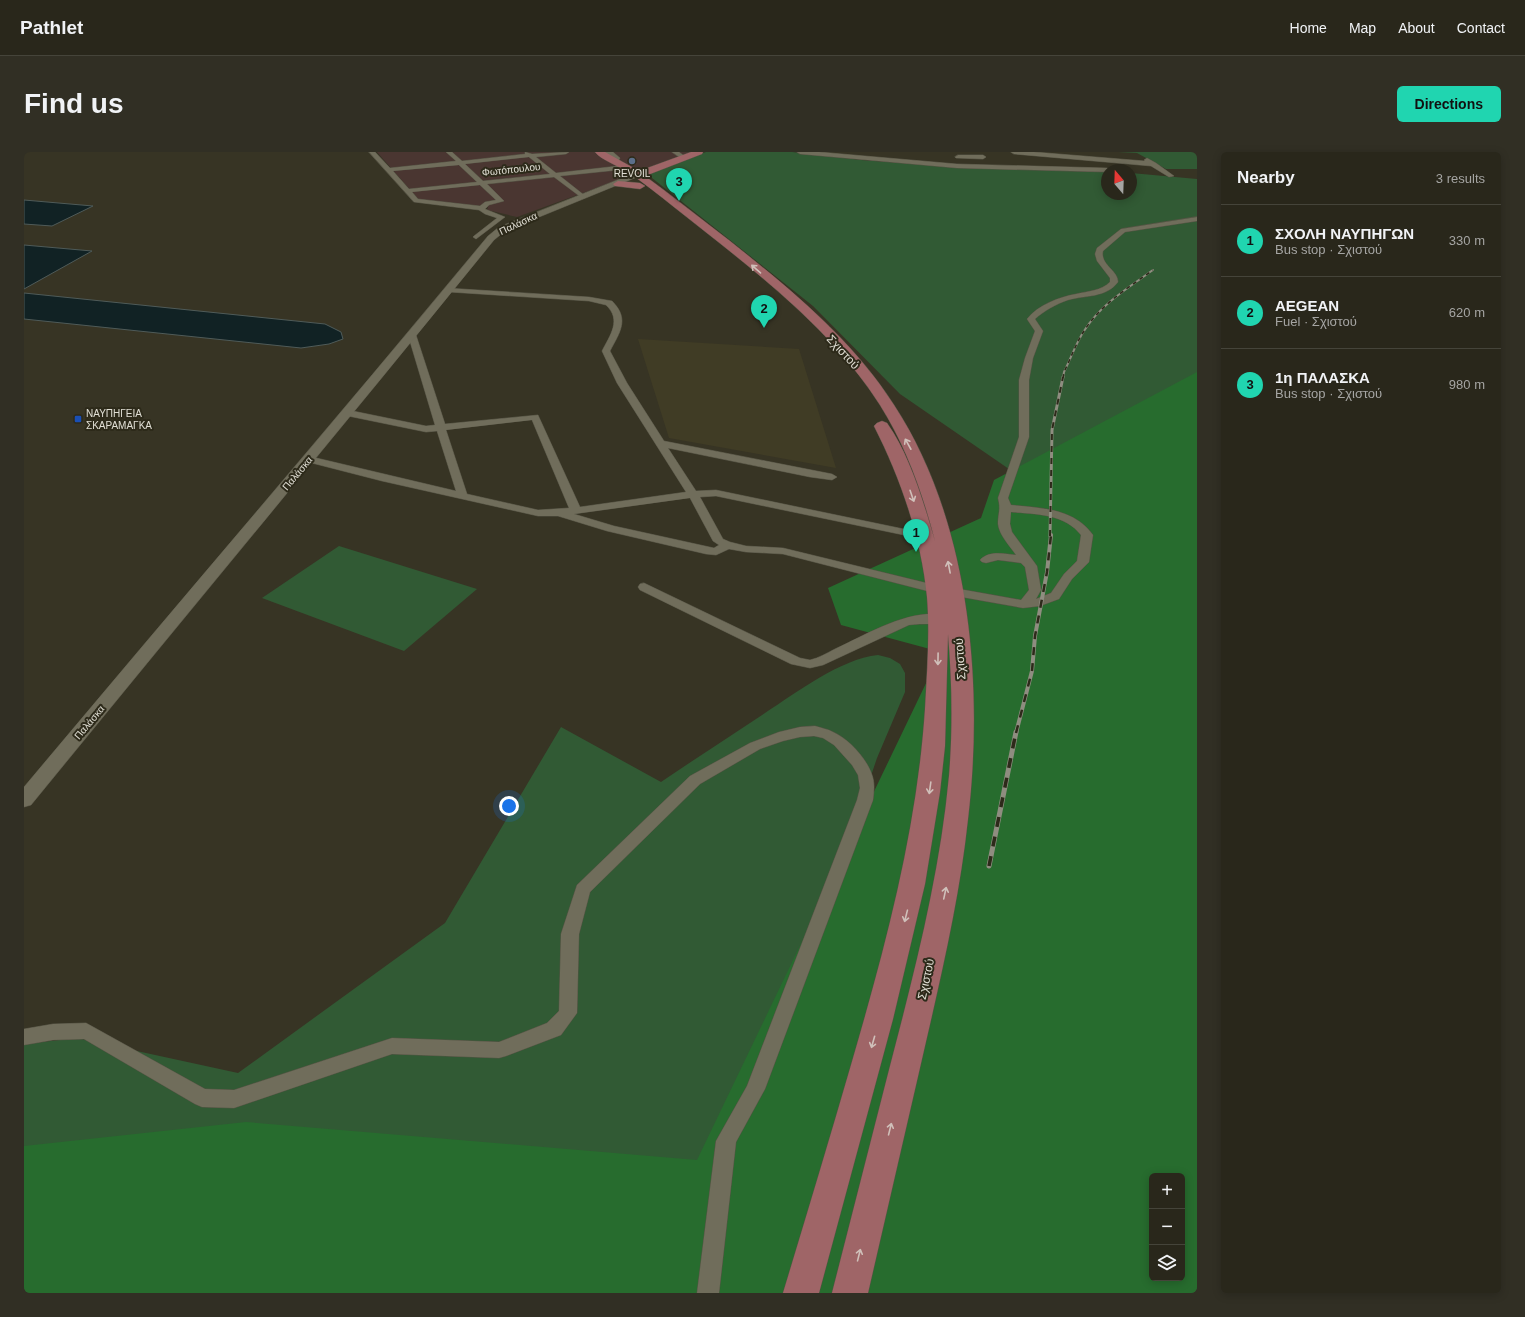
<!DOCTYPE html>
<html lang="en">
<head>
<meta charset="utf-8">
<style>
  body { margin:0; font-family:Arial,sans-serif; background:#312f24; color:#f1f3f6 }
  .controls { position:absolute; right:12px; bottom:12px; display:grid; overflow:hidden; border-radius:6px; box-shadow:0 2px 10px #0003 }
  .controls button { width:36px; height:36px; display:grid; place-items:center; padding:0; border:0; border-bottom:1px solid #45443a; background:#29271b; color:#f1f3f6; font:20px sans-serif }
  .compass { position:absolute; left:1077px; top:12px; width:36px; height:36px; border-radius:50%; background:#29271b; box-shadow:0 2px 10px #0003; rotate:341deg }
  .you { position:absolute; left:485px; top:654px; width:14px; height:14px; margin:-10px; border:3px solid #fff; border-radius:50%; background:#1a73e8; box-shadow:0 0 0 6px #1a73e833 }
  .badge { display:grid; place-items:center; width:26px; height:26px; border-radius:50%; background:#20d5b0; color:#111; font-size:13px; font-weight:700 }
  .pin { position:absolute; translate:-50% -33px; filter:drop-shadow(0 1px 2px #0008) }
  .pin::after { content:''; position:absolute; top:21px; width:14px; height:12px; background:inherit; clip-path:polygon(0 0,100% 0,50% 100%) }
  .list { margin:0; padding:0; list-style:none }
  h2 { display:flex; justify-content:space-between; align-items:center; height:52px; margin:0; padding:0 16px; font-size:17px }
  h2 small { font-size:13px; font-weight:400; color:#a5a5a3 }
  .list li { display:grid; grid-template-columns:26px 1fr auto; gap:12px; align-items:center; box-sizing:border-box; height:72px; padding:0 16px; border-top:1px solid #45443a }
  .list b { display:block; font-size:15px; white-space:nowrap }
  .list p { margin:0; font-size:13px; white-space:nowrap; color:#a5a5a3 }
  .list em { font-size:13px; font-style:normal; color:#a5a5a3 }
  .icon { flex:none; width:22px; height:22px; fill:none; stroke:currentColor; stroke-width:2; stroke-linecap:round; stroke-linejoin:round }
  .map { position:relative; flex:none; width:1173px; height:1141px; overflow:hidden; border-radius:6px }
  header { display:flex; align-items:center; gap:24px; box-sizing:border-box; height:56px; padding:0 20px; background:#29271b; border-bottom:1px solid #45443a }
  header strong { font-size:19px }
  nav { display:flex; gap:22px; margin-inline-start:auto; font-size:14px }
  .intro { display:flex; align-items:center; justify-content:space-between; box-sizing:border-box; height:96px; padding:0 24px }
  h1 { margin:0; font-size:28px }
  .button { padding:10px 18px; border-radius:6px; background:#20d5b0; color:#111; font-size:14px; font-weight:700 }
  main { display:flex; gap:24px; padding:0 24px }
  aside { flex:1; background:#29271b; border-radius:6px; box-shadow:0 2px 10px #0003 }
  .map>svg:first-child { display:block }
  .commercial { fill:#4a3631 }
  .built { fill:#403c25 }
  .green { fill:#315a34; fill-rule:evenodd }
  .forest { fill:#276c2e; fill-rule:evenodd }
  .water { fill:#112224; stroke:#4f5b59 }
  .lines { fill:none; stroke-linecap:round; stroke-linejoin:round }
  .minor-casing { stroke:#555344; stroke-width:1 }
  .tertiary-casing { stroke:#555344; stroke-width:1 }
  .primary-casing { stroke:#555344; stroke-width:1 }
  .minor { fill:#706d5b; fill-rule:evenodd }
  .tertiary { fill:#706d5b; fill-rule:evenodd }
  .primary { fill:#9f6567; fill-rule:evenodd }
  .rail-far3-casing { stroke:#8f8d80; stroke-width:2 }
  .rail-far2-casing { stroke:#8f8d80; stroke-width:3 }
  .rail-far1-casing { stroke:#8f8d80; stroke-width:4 }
  .rail-casing { stroke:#8f8d80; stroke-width:5 }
  .rail-far3 { stroke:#2d2a1a; stroke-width:1.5; stroke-dasharray:4; stroke-linecap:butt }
  .rail-far2 { stroke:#2d2a1a; stroke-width:2; stroke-dasharray:6; stroke-linecap:butt }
  .rail-far1 { stroke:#2d2a1a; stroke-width:2.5; stroke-dasharray:8; stroke-linecap:butt }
  .rail { stroke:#2d2a1a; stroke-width:3.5; stroke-dasharray:10; stroke-linecap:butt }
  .oneway { stroke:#d0c0ba }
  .service-dot { fill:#5c6f8a; stroke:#2d2a1a; stroke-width:1.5 }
  .transit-dot { fill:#1a4fb4; stroke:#2d2a1a; stroke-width:1.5 }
  .labels { text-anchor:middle; stroke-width:4; stroke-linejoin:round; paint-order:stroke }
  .far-street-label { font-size:10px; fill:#e1dfd5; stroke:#2d2a1a }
  .far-poi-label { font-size:10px; fill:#e1dfd5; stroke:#2d2a1a }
  .street-label { font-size:12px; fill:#e1dfd5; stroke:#2d2a1a }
</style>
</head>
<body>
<header>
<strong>Pathlet</strong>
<nav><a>Home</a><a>Map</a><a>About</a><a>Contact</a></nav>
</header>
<div class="intro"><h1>Find us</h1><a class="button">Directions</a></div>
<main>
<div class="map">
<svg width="1173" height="1141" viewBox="0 0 1173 1141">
  <rect width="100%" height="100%" fill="#373424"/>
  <polygon class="commercial" points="353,0 671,0 493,65 463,58 464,55 395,48"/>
  <polygon class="built" points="614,187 775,197 812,316 645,286"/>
  <g class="green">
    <path d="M682,0H768L837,8L933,15L1083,20V42H1107V21L1173,27V1141H888L1043,357L876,242L789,154L623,22ZM1128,1024H1158V1126H1128Z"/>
    <polygon points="1094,0 1173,0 1173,17 1142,17 1113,1"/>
    <polygon points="315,394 453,437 380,499 238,446"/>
    <path d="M854,503L866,506L876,512L881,521V540L853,606L687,1099L0,1141V892L53,886L214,921L421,771L537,575L637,630C671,607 706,584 741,561C772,541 816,507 854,503Z"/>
  </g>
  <path class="forest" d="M1173,220V1141H0V994L222,970L673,1008L917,500L817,473L804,436L957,366L970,328ZM1128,1024H1158V1126H1128Z"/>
  <g class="water">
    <polygon points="0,48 69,54 28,74 0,72"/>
    <polygon points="0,93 68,99 0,137"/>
    <polygon points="0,141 301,172 317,180 319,187 305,192 277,196 0,167"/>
  </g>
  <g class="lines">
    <defs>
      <g id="minor">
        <path d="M345,0H351L366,16L432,9L422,0H428L438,9L501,2V0L508,2L545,0L542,2L512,5L532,21L594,14L597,16L594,18L536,24L560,43V45L558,46L530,25L463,32L480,49L465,53L461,57L481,65L452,87L449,85L450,84L473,66L461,62L455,58L390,50ZM505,5L526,22L459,29L441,12ZM435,13L453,30L385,37L369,19ZM456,33L472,48L461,50L456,54L394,47L388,40Z"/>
        <polygon points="648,0 655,0 663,6 658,7"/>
        <polygon points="773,0 795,0 933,12 1083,16 1086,18 1083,18 1083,20 933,16 776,2"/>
        <polygon points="987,0 1010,0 1121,9 1120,8 1123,6 1132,11 1150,24 1145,25 1127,14 990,2"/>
        <polygon points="934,3 959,3 962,5 959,7 932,6 931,5"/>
        <path d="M1173,65V69L1101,80L1079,99C1076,113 1094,118 1094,130C1082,146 1062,143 1044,148C1032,152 1020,159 1011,167L1019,179L1009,206L1005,228V285L984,346L987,353C1016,356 1050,356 1069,383L1065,410L1048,427L1035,447L1016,454L999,456L926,443L924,440L926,437L930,436L997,448L1005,438L1001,415L997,411L974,408L962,411L958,410L956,408C965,398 981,402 992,403C986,394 975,383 974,372C974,361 977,358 974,346L995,285V228L1001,206L1011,179L1003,167C1014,153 1035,145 1052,142C1064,139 1077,139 1086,130V126L1073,109L1071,102L1073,96L1097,77ZM987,360C1012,362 1041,362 1057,383L1053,409L1040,422L1027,441L1012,447L1017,438L1013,414L988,380L986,372Z"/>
        <path d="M422,136L565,145L588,149C606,167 596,180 586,199L603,231L640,289L808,322L813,325L808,328L786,325L644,296L672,339L692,338L899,381L903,382L905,384L903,386L899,387L692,344L676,345L699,387L706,390L722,394L759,396L915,434L917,437L915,440L911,441L759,402L722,400L705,397L692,403L682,402L583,379L534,364H514L358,329L280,309L279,307L280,305L284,304L432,339L413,279L402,280L324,264L319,261L324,258L402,274L411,273L384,183L388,180L392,183L421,272L514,263L556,355L662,340L593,231L578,199C586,183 598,168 582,153L565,149L425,140H422ZM508,268L545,356L514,358L443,342L422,278ZM666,346L689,389L695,393L690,396L590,374L550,362Z"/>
        <path d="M620,431L776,506L786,508C795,506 803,501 811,497C846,481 888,454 927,464L929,467L927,470C914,473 899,471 885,473L799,513L786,516L767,512L616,438L614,435L616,432Z"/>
        <path d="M791,574C797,576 804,577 809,580C825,587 843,607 848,623C851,631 850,640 849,648L741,937L712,990L695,1141H673L692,989L723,934L833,648L836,636L834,623L828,613L810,593L799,586L790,584L776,585L759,589L736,597L676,632L566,740L555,782L553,861L537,883L482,904L475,906L368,902L210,956L178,955L171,952L60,887L29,888L0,893V877L29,872L62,871L181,937L210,938L368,886L475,890L523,871L535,859L537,782L553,733L666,624L726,591L755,580L776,575Z"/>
      </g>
      <g id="tertiary">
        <polygon points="580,0 589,0 596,6 595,8 589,8"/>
        <path d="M611,21H614L618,23L481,79L470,88C317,277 161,464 7,653L0,655V635C154,451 311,269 464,84L475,75Z"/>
      </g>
      <g id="primary">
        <path d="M571,0H581L615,19L667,0H679L678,2L621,24C650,45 677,67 706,89C766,137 828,187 870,253C946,369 960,532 944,667C935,752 914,837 895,920C878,994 861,1067 844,1141H808C827,1067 846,992 865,918C890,822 916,723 925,624C929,576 928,529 924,482L921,594L916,640L901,732L869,867L795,1141H759C782,1065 805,989 827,913C861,796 893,679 901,557C903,520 906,482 903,445C897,385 877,327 850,274L853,271L858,269L863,271C886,303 900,352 911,389C899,342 882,294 856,253C805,173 723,113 650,55C635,43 620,31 604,20C595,14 577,8 571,0Z"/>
        <polygon points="594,29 616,31 621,34 616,37 591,34 589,32"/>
      </g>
    </defs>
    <use href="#minor" class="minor-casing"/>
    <use href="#tertiary" class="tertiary-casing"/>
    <use href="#primary" class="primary-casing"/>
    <use href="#minor" class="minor"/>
    <use href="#tertiary" class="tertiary"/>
    <use href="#primary" class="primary"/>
    <defs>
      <path id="rail-far3" d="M1039,226L1040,220C1047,206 1052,191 1060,179C1077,152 1104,136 1129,118"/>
      <polyline id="rail-far2" points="1026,384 1028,278 1039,225"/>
      <polyline id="rail-far1" points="992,581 1008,519 1011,484 1023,420 1027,383"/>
      <polyline id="rail" points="965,714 992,580"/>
    </defs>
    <use href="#rail-far3" class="rail-far3-casing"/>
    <use href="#rail-far2" class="rail-far2-casing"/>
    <use href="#rail-far1" class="rail-far1-casing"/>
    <use href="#rail" class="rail-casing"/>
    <use href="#rail-far3" class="rail-far3"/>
    <use href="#rail-far2" class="rail-far2"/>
    <use href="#rail-far1" class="rail-far1"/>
    <use href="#rail" class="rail"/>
  </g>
  <defs><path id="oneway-shaft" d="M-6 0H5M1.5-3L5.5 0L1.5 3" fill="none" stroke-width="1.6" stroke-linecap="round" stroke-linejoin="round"/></defs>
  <g class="oneway">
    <use href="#oneway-shaft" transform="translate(732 117) rotate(-139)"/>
    <use href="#oneway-shaft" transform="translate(884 292) rotate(-119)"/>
    <use href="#oneway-shaft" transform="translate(888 344) rotate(71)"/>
    <use href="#oneway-shaft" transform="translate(925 415) rotate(-101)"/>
    <use href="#oneway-shaft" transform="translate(914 507) rotate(91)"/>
    <use href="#oneway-shaft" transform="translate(906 636) rotate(98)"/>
    <use href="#oneway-shaft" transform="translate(921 741) rotate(-78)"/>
    <use href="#oneway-shaft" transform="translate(882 764) rotate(104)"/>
    <use href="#oneway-shaft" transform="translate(849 890) rotate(106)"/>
    <use href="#oneway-shaft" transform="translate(866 977) rotate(-76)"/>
    <use href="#oneway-shaft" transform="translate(835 1103) rotate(-76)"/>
  </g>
  <circle class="service-dot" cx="608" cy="9" r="4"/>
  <rect class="transit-dot" x="50" y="263" width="8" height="8" rx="2"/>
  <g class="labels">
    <g class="far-street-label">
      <text transform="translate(487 17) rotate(-6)" y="4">Φωτόπουλου</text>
      <text transform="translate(494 71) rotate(-25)" y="4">Παλάσκα</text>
      <text transform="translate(273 321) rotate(-50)" y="4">Παλάσκα</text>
      <text transform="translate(65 570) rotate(-50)" y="4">Παλάσκα</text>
    </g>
    <g class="far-poi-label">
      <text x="608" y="25">REVOIL</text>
      <text x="62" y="265" text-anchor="start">ΝΑΥΠΗΓΕΙΑ<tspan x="62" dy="12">ΣΚΑΡΑΜΑΓΚΑ</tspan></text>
    </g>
    <g class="street-label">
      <text transform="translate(819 200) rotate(47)" y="4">Σχιστού</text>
      <text transform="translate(936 507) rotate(-94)" y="4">Σχιστού</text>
      <text transform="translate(902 827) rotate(-78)" y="4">Σχιστού</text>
    </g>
  </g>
</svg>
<div class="controls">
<button>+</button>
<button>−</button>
<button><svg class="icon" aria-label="layers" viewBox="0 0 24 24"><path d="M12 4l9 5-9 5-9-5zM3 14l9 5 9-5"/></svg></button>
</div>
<svg class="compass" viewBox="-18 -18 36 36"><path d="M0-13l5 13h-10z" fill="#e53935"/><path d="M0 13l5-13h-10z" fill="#a5a5a3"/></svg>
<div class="you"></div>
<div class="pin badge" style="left:892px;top:400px">1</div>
<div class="pin badge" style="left:740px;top:176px">2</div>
<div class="pin badge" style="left:655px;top:49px">3</div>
</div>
<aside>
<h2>Nearby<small>3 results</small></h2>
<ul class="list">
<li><span class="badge">1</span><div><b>ΣΧΟΛΗ ΝΑΥΠΗΓΩΝ</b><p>Bus stop · Σχιστού</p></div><em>330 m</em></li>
<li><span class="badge">2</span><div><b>AEGEAN</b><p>Fuel · Σχιστού</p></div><em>620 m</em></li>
<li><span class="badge">3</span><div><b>1η ΠΑΛΑΣΚΑ</b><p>Bus stop · Σχιστού</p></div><em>980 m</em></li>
</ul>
</aside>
</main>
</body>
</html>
